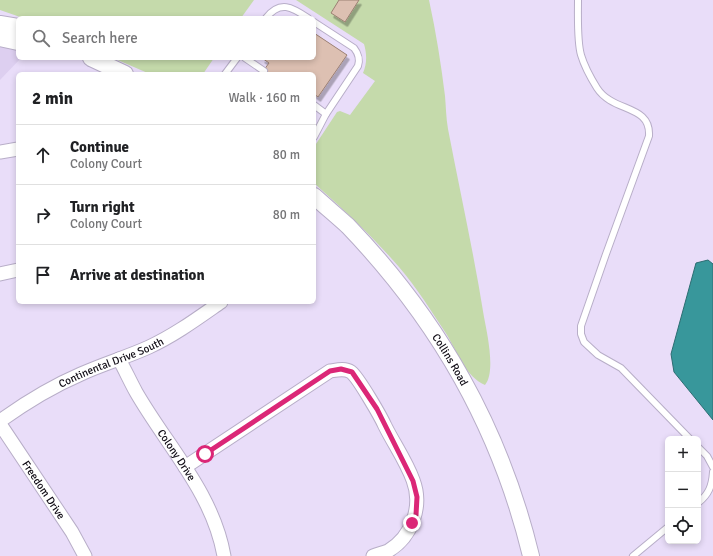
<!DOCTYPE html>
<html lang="en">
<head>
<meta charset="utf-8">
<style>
  body { margin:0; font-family:Signika,sans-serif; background:#f2f2f2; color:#202124 }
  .controls { position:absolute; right:12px; bottom:12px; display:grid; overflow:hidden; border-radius:6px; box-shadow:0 2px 6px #0003 }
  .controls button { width:36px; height:36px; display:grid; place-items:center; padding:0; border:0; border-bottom:1px solid #e0e0e0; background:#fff; color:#202124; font:20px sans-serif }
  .stop { position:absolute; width:12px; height:12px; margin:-9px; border:3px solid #db2777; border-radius:50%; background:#fff }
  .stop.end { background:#db2777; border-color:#fff; box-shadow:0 1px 4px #0008 }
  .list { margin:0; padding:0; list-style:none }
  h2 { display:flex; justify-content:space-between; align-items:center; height:52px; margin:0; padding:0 16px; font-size:17px }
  h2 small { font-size:13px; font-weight:400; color:#757577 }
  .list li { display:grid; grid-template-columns:26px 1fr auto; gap:12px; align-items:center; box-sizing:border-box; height:60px; padding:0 16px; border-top:1px solid #e0e0e0 }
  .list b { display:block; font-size:15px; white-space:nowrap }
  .list p { margin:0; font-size:13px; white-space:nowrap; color:#757577 }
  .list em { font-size:13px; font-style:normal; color:#757577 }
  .icon { flex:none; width:22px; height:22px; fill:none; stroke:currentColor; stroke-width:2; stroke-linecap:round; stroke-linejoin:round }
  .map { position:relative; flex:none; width:713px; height:556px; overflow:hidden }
  .search { position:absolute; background:#fff; box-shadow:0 2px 6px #0003; left:16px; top:16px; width:300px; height:44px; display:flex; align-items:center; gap:10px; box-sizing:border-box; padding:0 14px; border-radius:6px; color:#757577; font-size:15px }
  .panel { position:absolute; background:#fff; box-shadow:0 2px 6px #0003; left:16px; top:72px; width:300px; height:232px; border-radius:6px }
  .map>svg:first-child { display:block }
  .built { fill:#ddcff0 }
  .green { fill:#c5daab }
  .water { fill:#38979b; stroke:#2c6d72 }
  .building { fill:#ddc0b2; stroke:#9b8073; filter:url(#shadow) }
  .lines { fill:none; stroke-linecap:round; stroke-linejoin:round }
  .service-casing { stroke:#b8aec8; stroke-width:8 }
  .minor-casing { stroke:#b8aec8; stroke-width:15 }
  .tertiary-casing { stroke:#b8aec8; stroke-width:18 }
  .service { stroke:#fff; stroke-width:6 }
  .minor { stroke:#fff; stroke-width:13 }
  .tertiary { stroke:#fff; stroke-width:16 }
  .route { stroke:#db2777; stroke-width:5 }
  .labels { text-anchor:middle; stroke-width:3.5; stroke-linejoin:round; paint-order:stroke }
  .street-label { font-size:11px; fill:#0f0b14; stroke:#f4edfe }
</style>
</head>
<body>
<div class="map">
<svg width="713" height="556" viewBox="0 0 713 556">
  <defs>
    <filter id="shadow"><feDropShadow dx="2.5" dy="4.5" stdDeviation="0" flood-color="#0004"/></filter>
  </defs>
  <rect width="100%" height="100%" fill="#e9ddf9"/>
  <polygon class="built" points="0,45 18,50 18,58 21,58 0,80"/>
  <g class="green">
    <polygon points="0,0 254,0 241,18 23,18 0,10"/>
    <path d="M296,0H429C436,32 441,64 445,96C446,107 446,118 448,129C460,192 474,254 484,317C487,333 496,372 485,385C466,377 457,352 447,335C432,312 417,288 399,267C373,237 344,210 314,183V147L337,112L340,111L350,115L375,81L363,73C367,64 367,54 364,44Z"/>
    <polygon points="113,58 214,58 203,74 150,74"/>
  </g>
  <polygon class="water" points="708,260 713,264 713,420 674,372 671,354 696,263"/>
  <g class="building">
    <polygon points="339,0 359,0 345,22 331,13"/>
    <polygon points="314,33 347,55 318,97 314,94 314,74 261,74 269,63 262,58 314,58"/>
  </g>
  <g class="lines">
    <defs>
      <g id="service">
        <path d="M578,0C578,16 577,41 581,55C584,65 592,80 597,88C613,113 651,104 649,136L606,254L581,326V334L584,342L598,355L621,368L690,439"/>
        <path d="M266,18C280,0 292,7 308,18"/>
        <path d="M314,22L354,48C358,53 360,60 358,66L326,114L314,137"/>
        <polyline points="245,58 264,71"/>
        <polyline points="225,74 237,58"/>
        <polyline points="314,105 326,114"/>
        <polyline points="698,447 707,456 713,467"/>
        <path d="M698,503C709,494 712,486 713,472"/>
        <polyline points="633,556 668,527"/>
      </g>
      <g id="minor">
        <polyline points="0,152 18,149"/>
        <polyline points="0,274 18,270"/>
        <path id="s1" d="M119,359C125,370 130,381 136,392C167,446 213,493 224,556"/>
        <path id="s2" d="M0,421C25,403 53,386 81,374C103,364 127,357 149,347C175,335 198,318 221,302"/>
        <path id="s3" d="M0,424L72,532L85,556"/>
        <path d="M185,467L330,371C337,370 345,368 351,372C358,377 381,417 385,426C394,444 406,461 413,480C423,506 412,537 388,551C383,553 378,554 373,556"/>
      </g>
      <g id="tertiary">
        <polyline points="0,24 18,27"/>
        <polyline points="0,38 18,42"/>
        <polyline points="91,58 125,74"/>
        <path id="s4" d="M314,196C325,206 337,216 348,226C439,321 500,428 531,556"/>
      </g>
    </defs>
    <use href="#service" class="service-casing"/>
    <use href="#minor" class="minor-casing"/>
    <use href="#tertiary" class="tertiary-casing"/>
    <use href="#service" class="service"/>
    <use href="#minor" class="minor"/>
    <use href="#tertiary" class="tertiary"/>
  </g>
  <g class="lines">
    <polyline class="route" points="205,454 330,371 341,369 352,372 377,409 413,481 417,497 416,515 412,523"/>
  </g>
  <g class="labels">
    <g class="street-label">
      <text dy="4" stroke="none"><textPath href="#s4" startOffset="214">Collins Road</textPath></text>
      <text dy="4" stroke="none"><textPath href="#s2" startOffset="126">Continental Drive South</textPath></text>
      <text dy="4" stroke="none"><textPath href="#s1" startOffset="112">Colony Drive</textPath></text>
      <text dy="4" stroke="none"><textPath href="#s3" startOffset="79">Freedom Drive</textPath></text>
    </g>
  </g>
</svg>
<div class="controls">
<button>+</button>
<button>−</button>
<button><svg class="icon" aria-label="locate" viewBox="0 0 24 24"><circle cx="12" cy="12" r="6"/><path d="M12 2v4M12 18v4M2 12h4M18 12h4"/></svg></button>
</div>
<div class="stop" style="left:205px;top:454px"></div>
<div class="stop end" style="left:412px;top:523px"></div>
<div class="search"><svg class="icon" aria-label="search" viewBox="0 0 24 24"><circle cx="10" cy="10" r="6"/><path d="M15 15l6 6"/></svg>Search here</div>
<section class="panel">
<h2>2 min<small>Walk · 160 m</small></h2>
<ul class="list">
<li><svg class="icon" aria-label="ahead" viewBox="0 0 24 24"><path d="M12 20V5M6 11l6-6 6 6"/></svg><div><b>Continue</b><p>Colony Court</p></div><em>80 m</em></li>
<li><svg class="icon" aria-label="right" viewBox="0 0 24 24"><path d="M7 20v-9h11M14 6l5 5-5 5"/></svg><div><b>Turn right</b><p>Colony Court</p></div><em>80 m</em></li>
<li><svg class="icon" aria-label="arrive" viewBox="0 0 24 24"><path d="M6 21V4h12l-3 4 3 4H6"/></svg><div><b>Arrive at destination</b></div></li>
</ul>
</section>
</div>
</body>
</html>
